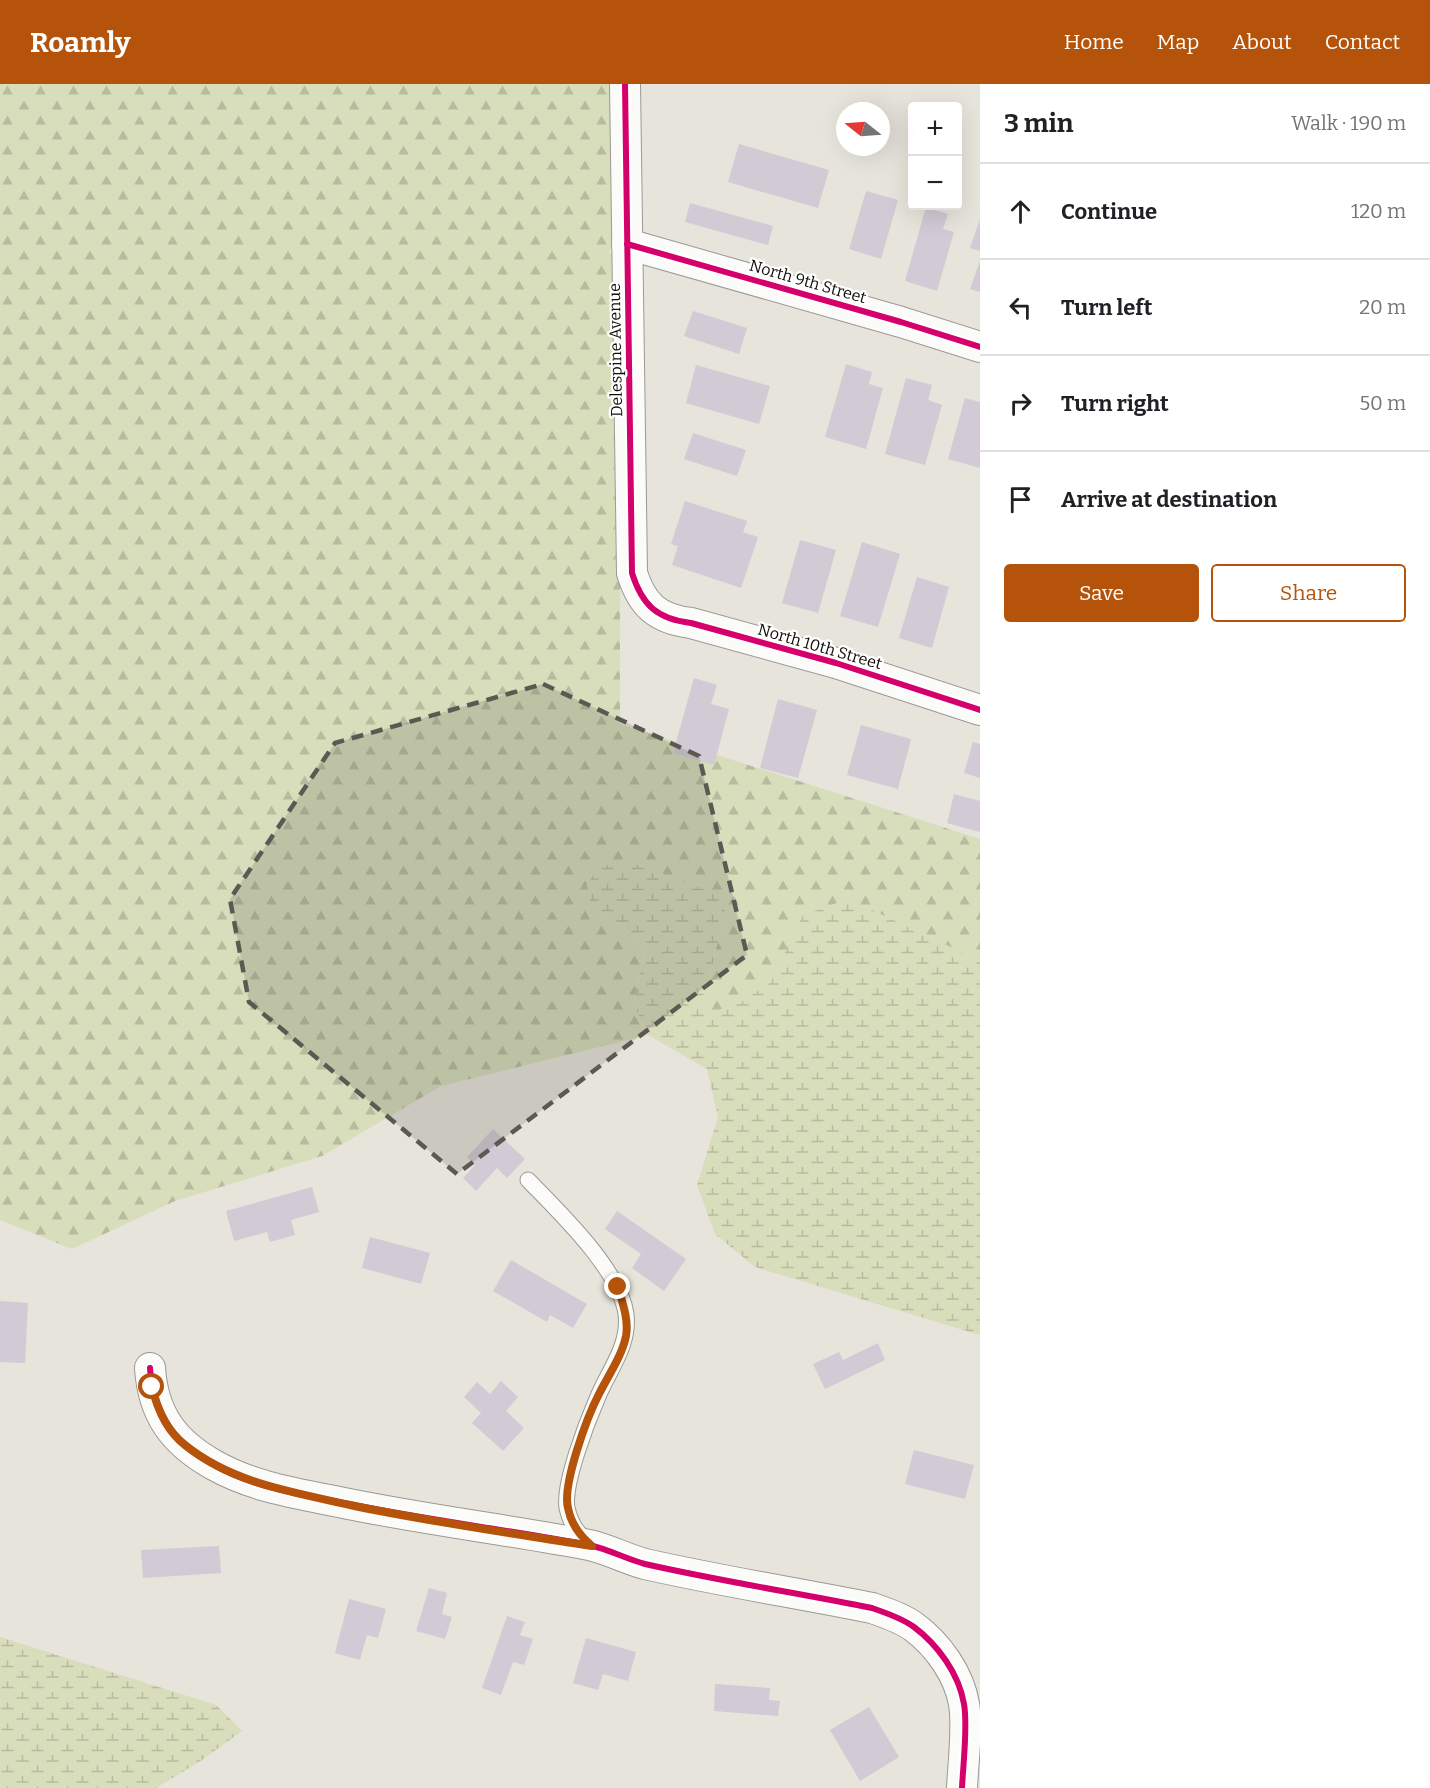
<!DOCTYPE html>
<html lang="en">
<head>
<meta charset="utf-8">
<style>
  body { margin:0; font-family:Bitter,serif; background:#f2f2f2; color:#202124 }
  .controls { position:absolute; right:18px; top:18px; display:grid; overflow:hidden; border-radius:6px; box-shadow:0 6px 24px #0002 }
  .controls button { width:54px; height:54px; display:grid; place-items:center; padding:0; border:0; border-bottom:2px solid #e0e0e0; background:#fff; color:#202124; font:30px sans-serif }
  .compass { position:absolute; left:836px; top:18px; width:54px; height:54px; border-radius:50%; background:#fff; box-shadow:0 6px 24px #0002; rotate:287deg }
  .stop { position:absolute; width:18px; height:18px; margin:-14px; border:4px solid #b45309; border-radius:50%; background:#fff }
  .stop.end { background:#b45309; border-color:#fff; box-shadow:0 2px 6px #0008 }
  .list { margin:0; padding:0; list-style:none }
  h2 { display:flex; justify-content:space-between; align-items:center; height:78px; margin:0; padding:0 24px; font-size:26px }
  h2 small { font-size:20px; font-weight:400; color:#757577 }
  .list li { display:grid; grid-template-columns:39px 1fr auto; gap:18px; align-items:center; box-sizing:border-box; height:96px; padding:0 24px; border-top:2px solid #e0e0e0 }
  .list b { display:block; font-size:22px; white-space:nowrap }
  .list em { font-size:20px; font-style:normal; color:#757577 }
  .actions { display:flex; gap:12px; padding:18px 24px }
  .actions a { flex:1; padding:14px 0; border:2px solid #b45309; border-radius:6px; text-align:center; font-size:21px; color:#b45309 }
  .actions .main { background:#b45309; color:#fff }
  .icon { flex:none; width:33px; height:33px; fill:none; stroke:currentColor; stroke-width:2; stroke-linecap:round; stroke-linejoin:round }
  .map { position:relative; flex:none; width:980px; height:1704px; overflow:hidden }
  header { display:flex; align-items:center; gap:36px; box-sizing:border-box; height:84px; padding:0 30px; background:#b45309; color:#fff }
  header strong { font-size:28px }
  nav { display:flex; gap:33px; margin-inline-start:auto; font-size:21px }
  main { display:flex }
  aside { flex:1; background:#fff }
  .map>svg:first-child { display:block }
  .forest { fill:url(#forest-firs) }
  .wetland { fill:url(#wetland-marsh) }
  .building { fill:#d2cad4 }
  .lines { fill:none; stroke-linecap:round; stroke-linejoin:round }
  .lane-casing { stroke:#9b9992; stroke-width:17 }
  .street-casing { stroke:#9b9992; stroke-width:32 }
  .lane { stroke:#fbfbfa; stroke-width:15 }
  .street { stroke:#fbfbfa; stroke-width:30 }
  .cycleway-casing { stroke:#fff; stroke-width:10 }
  .cycleway { stroke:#d6006c; stroke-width:6 }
  .route { stroke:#b45309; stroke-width:8 }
  .marked { fill:#5b5952; fill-opacity:0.2; stroke:#5b5952; stroke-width:4.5; stroke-dasharray:12 8; stroke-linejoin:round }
  .labels { text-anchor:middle; stroke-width:4.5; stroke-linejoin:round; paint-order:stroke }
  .street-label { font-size:16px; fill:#100e08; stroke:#fff }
</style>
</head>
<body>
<header>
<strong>Roamly</strong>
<nav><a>Home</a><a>Map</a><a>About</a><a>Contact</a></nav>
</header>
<main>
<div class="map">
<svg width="980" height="1704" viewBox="0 0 980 1704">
  <defs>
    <pattern id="forest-firs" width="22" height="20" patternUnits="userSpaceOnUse" patternTransform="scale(1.5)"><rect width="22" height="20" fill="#d8ddbb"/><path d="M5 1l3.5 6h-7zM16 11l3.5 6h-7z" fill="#b8bc9f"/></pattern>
    <pattern id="wetland-marsh" width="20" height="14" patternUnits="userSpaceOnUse" patternTransform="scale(1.5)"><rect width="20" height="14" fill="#d8ddbb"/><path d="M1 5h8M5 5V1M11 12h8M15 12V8" fill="none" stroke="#b8bc9f"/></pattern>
  </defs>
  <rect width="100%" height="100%" fill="#e7e4db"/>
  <polygon class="forest" points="0,0 610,0 612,158 609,169 612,170 616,488 620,500 620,640 980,755 980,877 849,815 803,831 771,898 741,918 714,928 705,919 716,864 726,831 592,826 622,841 645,866 634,921 648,951 441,1002 322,1072 175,1117 72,1165 0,1136"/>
  <g class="wetland">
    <polygon points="635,780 720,811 726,831 716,864 705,919 714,928 741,918 771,898 803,831 849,815 980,877 980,1251 755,1183 715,1150 697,1101 718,1033 707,985 648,951 634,921 645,866 622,841 592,826 587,801 599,781"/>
    <polygon points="0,1553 216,1621 242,1647 202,1676 156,1704 0,1704"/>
  </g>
  <g class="building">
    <polygon points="739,60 829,86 818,124 728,98"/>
    <polygon points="866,107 898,116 881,175 849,165"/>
    <polygon points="690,119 773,142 768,161 685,138"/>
    <polygon points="926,123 948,130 943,145 954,148 937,207 905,197"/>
    <polygon points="980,135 980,167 970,164"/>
    <polygon points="980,177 980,208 970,205"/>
    <polygon points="693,227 747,244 739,270 684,252"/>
    <polygon points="846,280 872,288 869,300 883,304 866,365 825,353"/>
    <polygon points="696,281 770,302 759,340 686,319"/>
    <polygon points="906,294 932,301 928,316 942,321 925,381 885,370"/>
    <polygon points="965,314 980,318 980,384 948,375"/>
    <polygon points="693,349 746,366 737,392 684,375"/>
    <polygon points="685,417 747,437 743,448 758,453 741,504 672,481 678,462 671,460"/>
    <polygon points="800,456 836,466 818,529 782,519"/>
    <polygon points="862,458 900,470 878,543 840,532"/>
    <polygon points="917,493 949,503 932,564 899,554"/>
    <polygon points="694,594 717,601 711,620 729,625 714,681 673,669"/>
    <polygon points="778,615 817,626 798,694 760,684"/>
    <polygon points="861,641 911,655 898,705 847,691"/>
    <polygon points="973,658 980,660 980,694 964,689"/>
    <polygon points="954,710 980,717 980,748 947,739"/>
    <polygon points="493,1045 525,1075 507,1094 497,1084 476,1107 463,1094 475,1081 467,1073"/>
    <polygon points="312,1103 319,1128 291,1136 295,1151 270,1158 267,1148 234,1157 226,1127"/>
    <polygon points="617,1127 686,1175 664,1207 632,1184 641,1170 605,1145"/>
    <polygon points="370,1153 430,1169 421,1200 362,1184"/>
    <polygon points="511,1176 587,1220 573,1244 550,1231 547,1238 493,1207"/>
    <polygon points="0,1217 28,1219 25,1279 0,1278"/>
    <polygon points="878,1259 885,1276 825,1305 813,1280 839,1268 843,1276"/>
    <polygon points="501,1297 518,1313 506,1327 524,1344 503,1367 472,1339 481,1329 464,1313 477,1298 490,1310"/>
    <polygon points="914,1366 974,1381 965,1415 905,1400"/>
    <polygon points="219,1462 221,1489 143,1494 141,1466"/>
    <polygon points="429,1504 447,1509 442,1530 452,1533 445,1555 416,1547"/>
    <polygon points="349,1515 386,1525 378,1554 367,1551 360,1576 335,1569"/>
    <polygon points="507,1532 525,1538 520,1551 533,1555 524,1581 513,1578 501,1611 482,1604"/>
    <polygon points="586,1554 636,1568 628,1597 603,1590 598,1606 573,1599"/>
    <polygon points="715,1600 770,1604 769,1616 780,1617 778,1632 714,1627"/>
    <polygon points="869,1623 899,1673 860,1697 830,1646"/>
  </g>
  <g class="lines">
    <defs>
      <path id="lane" d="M528,1096C559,1128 620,1186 626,1230C630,1262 608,1287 597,1315C587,1338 563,1400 567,1424C570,1437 577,1450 588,1458"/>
      <g id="street">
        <path d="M625,0L632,489C642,521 657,535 691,539L836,579L980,626"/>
        <polyline points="627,160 901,238 980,263"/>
        <path d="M150,1284C153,1330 173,1358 214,1381C251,1402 293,1409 334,1417C419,1435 504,1445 589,1461C608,1465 626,1475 645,1480C720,1497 797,1509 872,1524C886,1529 902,1534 914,1543C938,1561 959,1590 964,1620C968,1642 963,1681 962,1704"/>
      </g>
    </defs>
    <use href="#lane" class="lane-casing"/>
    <use href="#street" class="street-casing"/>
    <use href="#lane" class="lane"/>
    <use href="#street" class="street"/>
    <defs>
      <g id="cycleway">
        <path d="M625,0L632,489C642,521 657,535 691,539L836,579L980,626"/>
        <polyline points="627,160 901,238 980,263"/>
        <path d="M150,1284C153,1330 173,1358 214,1381C251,1402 293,1409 334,1417C419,1435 504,1445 589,1461C608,1465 626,1475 645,1480C720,1497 797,1509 872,1524C886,1529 902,1534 914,1543C938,1561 959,1590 964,1620C968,1642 963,1681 962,1704"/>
      </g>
    </defs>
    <use href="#cycleway" class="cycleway-casing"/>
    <use href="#cycleway" class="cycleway"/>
  </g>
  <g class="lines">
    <path class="route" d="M152,1303C157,1324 167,1347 185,1361C232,1399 292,1408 350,1421C430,1438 511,1449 592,1462C580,1452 571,1440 568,1424C562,1401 587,1333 599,1310C608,1292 622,1272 626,1252C629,1235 622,1218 618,1203"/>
  </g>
  <path class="marked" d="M543,600L699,672L747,871L457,1090L249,918L230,815L335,659Z"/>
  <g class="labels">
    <g class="street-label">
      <text transform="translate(808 197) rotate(16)" y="6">North 9th Street</text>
      <text transform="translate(615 266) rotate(-91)" y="6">Delespine Avenue</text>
      <text transform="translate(820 562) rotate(16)" y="6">North 10th Street</text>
    </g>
  </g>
</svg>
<div class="controls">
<button>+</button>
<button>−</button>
</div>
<svg class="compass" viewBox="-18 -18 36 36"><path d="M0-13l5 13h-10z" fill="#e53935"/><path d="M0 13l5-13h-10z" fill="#757577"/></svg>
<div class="stop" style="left:152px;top:1303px"></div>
<div class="stop end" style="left:618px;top:1203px"></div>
</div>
<aside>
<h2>3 min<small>Walk · 190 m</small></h2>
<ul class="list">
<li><svg class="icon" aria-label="ahead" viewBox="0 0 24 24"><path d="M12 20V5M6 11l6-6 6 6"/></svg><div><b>Continue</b></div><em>120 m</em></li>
<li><svg class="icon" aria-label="left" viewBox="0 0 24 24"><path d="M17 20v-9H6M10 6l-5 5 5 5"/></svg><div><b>Turn left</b></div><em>20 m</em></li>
<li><svg class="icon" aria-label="right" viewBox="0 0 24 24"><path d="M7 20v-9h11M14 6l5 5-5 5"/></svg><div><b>Turn right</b></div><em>50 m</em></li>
<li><svg class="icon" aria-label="arrive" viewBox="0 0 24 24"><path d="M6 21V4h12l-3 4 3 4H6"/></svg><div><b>Arrive at destination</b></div></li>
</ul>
<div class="actions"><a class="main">Save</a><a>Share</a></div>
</aside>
</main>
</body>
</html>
